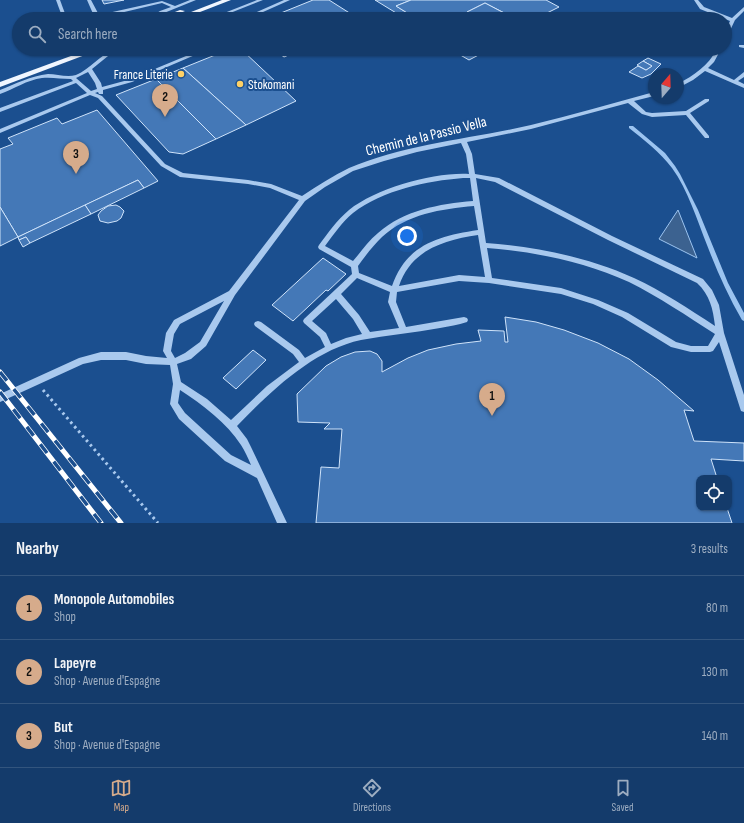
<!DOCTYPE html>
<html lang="en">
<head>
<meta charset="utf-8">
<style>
  body { margin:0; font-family:"Sofia Sans Condensed",sans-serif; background:#1d4271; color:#f1f3f6 }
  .controls { position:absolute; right:12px; bottom:12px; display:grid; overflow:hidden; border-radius:8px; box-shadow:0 1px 3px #0004 }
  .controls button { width:36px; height:36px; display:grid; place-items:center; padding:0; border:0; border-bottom:1px solid #33557e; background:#143b6b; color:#f1f3f6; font:20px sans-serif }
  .compass { position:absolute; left:648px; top:68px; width:36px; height:36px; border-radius:50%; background:#143b6b; box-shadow:0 1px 3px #0004; rotate:19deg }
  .you { position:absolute; left:407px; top:236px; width:14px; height:14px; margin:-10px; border:3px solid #fff; border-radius:50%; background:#1a73e8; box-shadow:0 0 0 6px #1a73e833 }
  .badge { display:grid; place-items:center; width:26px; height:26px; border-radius:50%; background:#d6ab8b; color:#111; font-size:13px; font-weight:700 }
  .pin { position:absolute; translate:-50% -33px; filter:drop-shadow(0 1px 2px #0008) }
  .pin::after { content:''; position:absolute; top:21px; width:14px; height:12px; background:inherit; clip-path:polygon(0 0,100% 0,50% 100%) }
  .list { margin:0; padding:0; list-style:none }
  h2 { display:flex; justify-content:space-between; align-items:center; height:52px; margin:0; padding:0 16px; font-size:17px }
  h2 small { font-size:13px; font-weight:400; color:#9dadc1 }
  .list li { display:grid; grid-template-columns:26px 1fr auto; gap:12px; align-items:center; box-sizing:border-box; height:64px; padding:0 16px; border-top:1px solid #33557e }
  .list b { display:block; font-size:15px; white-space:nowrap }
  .list p { margin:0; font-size:13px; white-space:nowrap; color:#9dadc1 }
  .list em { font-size:13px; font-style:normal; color:#9dadc1 }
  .icon { flex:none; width:22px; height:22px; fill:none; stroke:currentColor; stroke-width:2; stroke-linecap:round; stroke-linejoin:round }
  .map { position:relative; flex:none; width:744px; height:523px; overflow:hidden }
  .search { position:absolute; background:#143b6b; box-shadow:0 1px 3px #0004; left:12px; right:12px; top:12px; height:44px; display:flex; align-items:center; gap:10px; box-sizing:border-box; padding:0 14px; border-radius:22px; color:#9dadc1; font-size:15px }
  .sheet { height:244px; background:#143b6b }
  nav { display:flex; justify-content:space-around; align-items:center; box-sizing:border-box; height:56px; border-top:1px solid #33557e; background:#143b6b; font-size:11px; color:#9dadc1 }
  nav a { display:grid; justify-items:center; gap:2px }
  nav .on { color:#d6ab8b }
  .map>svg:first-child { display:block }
  .water { fill:#3c6290; stroke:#9cc4f0 }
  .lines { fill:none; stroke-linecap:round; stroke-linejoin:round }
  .stream { fill:#9cc4f0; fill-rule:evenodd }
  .building { fill:#4478b7; stroke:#cfe3fa }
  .path { stroke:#a9c9ee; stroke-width:3; stroke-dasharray:2.5 3.5; stroke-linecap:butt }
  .minor { fill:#a9c9ee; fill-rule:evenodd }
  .major { fill:#f0f6ff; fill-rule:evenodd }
  .rail-casing { stroke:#fff; stroke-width:5 }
  .rail { stroke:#1b4f8f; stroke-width:3.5; stroke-dasharray:11; stroke-linecap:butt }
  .poi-dot { fill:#ffd166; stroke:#1b4f8f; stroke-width:1.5 }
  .labels { text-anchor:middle; stroke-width:4; stroke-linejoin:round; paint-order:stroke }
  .far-poi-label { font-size:13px; fill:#fff; stroke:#1b4f8f; text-anchor:end }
  .street-label { font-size:15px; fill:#fff; stroke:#1b4f8f }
</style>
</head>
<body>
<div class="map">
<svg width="744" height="523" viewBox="0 0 744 523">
  <rect width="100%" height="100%" fill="#1b4f8f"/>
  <polygon class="water" points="678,210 697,258 659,239"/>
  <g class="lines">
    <path class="stream" d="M629,126H633L665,153L675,166L680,174L698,210L728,283L744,313V321L742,320C728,296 717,271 707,245C697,220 688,190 672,168C660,152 644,140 629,128Z"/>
  </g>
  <g class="building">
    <polygon points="102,0 124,0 104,4"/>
    <polygon points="313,0 329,0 359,19 266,19"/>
    <polygon points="375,0 411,0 396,6 417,19 406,19"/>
    <polygon points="411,0 546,0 559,7 535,19 516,19 485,3 467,12 480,19 417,19 396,6"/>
    <polygon points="485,3 504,13 492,19 480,19 467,12"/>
    <polygon points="230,49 241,49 296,101 246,125 183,68"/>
    <polygon points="273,49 302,49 284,57"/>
    <polygon points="450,49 490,49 469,60"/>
    <polygon points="648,58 661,64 651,74 642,78 629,72 638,66 646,70 652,66 643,61"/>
    <polygon points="643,61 652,66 646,70 637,65"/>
    <polygon points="183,68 246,125 216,139 156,79"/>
    <polygon points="156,79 216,139 183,154 169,152 116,95"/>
    <polygon points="97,110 158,181 144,188 138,180 18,237 0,207 0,149 13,144 8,138 57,118 62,124"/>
    <polygon points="138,180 144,188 91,214 85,205"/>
    <polygon points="85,205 91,214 30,243 26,237 19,240 18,237"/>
    <polygon points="116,205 120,207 124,211 121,218 117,221 108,223 100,221 98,215 101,211 108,206"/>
    <polygon points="0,207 18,237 0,246"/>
    <polygon points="26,237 30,243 23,247 19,240"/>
    <polygon points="323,258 346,274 328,291 326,290 293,321 272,305"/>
    <polygon points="505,317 536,322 564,330 598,343 629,359 658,380 694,411 684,410 694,441 744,443 744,461 711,459 717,478 699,478 699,508 727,508 732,523 316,523 321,467 339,468 342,429 324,429 330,423 298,422 297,394 326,366 341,357 355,352 370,351 377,354 382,361 382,372 408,358 428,350 456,344 481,341 478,330 504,331 505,342 508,342"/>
    <polygon points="253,350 266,360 236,389 223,378"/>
  </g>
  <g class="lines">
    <polyline class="path" points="43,390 158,523"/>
    <g class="minor">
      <polygon points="56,0 60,0 67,19 63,19"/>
      <polygon points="87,0 91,0 99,15 162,1 175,6 190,0 196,0 164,13 152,19 147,19 160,11 171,7 162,3 95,19 87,19 94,16"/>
      <polygon points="257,0 263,0 215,19 209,19"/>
      <polygon points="284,0 290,0 247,19 241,19"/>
      <polygon points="694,0 698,0 704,7 732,18 744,7 744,11 735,20 727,37 725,38 725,32 730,21 700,9"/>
      <polygon points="739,45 744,45 744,48 739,47"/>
      <path d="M115,49H121L108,56L92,69L101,83L102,87L128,80L203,49H209L132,82L103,90V94H99L98,92L95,93L102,96L165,164L183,173L248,180L271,184L302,196C317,186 333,176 349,168C406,144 471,139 531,125C572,115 613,103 654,92V96L634,101L646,112L652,113L686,111L705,99H709V101L690,113L709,136V138H705L686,115L652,117L642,114L628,103L531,129L467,142L472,154L475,174L499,178L612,236L703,279L712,290L719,305L724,333L744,395V412L741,411L740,408L719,342L713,351L710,352H691L671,347L622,317L593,304L561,294L489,283L459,281L397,292L396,302L406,327L464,317L467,318L468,320L467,322C458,325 449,326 440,328C414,333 387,335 361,340C313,350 270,392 237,426L247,439L251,447L287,523H277L257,478L225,461L179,419L170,404L173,384L170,365L146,364L126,360H101L83,364L0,402V394L79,358L101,352H126L146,356L167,358L163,351L166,333L174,320L229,291L299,200L270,188L248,184L180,177L161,166L98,98L90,95L0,133V129L87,93L76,83L0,112V108L73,81L71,79C61,79 52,77 42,78C27,80 14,89 0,94V90C15,84 31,76 48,74C57,74 67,78 76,75C90,69 100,55 115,49ZM88,72L95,83L97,89L91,91L76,78ZM461,143L466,154L469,174C434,172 377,188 349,210C337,220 328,233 319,245L318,247L319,249L351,267L352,274L304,319L303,321L304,323L320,337L325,347L305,358L299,350L261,322L258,321L255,322L254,324L255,326L293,354L299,362L267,386L231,420L207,399L181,382L177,364L191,359L206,346L235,295L305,201L325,187L353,171L384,161L417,152ZM463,178H470L473,201C439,204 404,210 378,233C368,241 361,252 353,261L325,246C334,234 342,222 353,213C383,190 427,181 463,178ZM476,178L495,182L608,240L697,283C710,295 713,309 715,326C689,309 662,291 634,278C588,257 537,247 486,243ZM474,206L478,230C438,236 406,245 392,286L359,273L358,266C365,256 373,246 382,237C407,214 441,209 474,206ZM478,235L485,277L459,275L399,286C411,250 444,240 478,235ZM487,248C536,252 585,262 629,282C659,297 687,316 715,334L708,346H691L676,342L628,313L598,300L561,288L492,278ZM357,278L390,292L388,302L399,328L370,332L359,315L341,294ZM336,299L353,319L362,334L346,338L331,344L326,333L312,321ZM224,301L200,342L185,353L175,358L171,351L174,334L180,324ZM180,390C203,405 227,423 241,445C245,451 248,458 251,465L231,455L185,413L178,403Z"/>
      <path d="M717,49H721L714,62L708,68L734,80L744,72V77L738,81L744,84V88L705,71L693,80L678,88V84C694,75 708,66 717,49Z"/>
    </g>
    <g class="major">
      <polygon points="222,0 231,0 182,19 173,19"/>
      <polygon points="180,10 185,11 166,19 157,19"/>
      <polygon points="90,49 101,49 0,87 0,82"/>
    </g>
    <defs>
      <g id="rail">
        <polyline points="0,372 121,523"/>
        <polyline points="0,392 101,523"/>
      </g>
    </defs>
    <use href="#rail" class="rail-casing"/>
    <use href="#rail" class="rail"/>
  </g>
  <g class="poi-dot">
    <circle cx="181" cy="74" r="4"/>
    <circle cx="240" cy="84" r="4"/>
  </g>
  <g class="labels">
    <g class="far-poi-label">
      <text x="173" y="79">France Literie</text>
      <text x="248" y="89" text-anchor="start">Stokomani</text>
    </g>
    <g class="street-label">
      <text transform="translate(426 136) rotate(-14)" y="5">Chemin de la Passio Vella</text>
    </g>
  </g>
</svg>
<div class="controls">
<button><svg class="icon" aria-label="locate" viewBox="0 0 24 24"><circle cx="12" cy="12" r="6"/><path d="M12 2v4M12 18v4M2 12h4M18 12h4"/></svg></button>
</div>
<svg class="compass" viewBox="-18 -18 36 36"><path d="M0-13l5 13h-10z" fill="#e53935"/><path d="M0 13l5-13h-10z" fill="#9dadc1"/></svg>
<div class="you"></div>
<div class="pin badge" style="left:492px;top:416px">1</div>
<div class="pin badge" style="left:165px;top:117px">2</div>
<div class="pin badge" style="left:76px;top:174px">3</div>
<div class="search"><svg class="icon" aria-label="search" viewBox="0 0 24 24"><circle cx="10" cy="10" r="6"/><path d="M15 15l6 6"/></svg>Search here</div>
</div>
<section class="sheet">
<h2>Nearby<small>3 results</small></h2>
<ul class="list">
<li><span class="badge">1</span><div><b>Monopole Automobiles</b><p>Shop</p></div><em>80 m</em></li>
<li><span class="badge">2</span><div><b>Lapeyre</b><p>Shop · Avenue d'Espagne</p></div><em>130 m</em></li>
<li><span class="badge">3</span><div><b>But</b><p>Shop · Avenue d'Espagne</p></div><em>140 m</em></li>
</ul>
</section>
<nav>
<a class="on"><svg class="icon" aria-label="map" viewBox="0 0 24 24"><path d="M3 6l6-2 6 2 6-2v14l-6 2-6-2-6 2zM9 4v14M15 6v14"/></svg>Map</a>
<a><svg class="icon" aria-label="directions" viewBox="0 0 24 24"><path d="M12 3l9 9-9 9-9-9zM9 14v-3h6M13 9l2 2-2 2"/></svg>Directions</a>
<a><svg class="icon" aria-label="saved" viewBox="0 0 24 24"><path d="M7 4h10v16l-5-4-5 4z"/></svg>Saved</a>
</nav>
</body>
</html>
